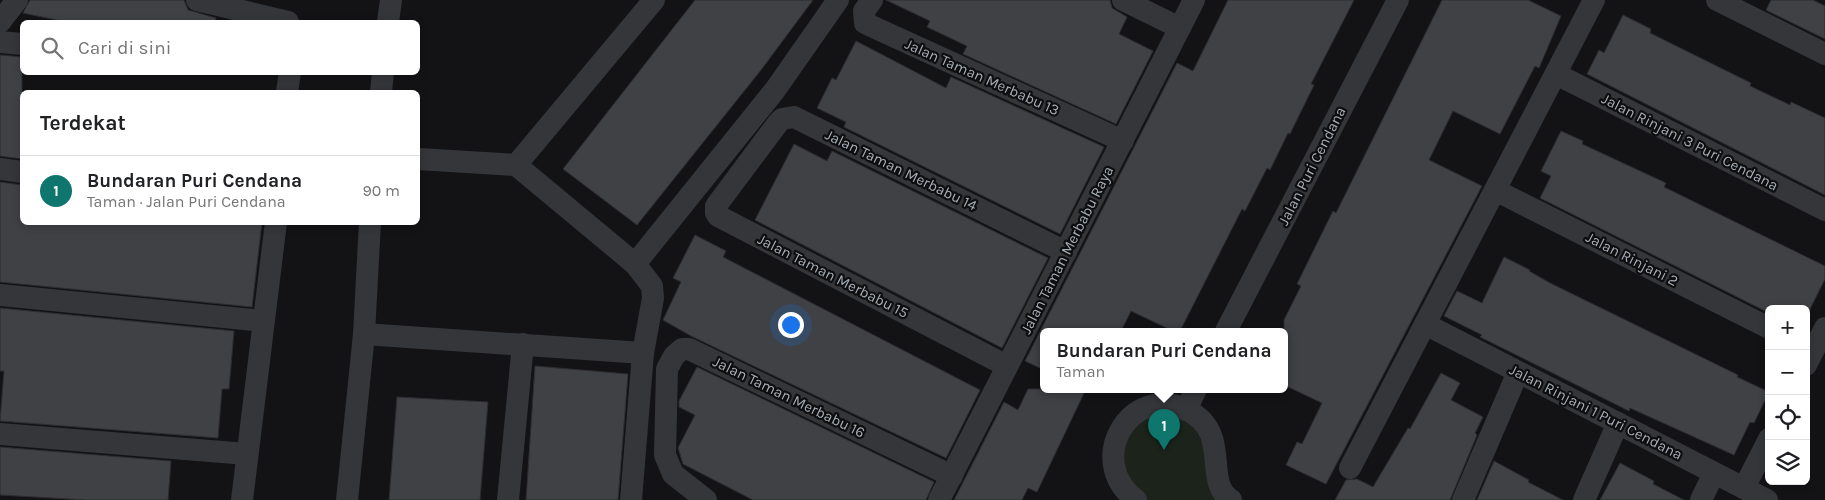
<!DOCTYPE html>
<html lang="id">
<head>
<meta charset="utf-8">
<style>
  body { margin:0; font-family:Karla,sans-serif; background:#f6f6f6; color:#202124 }
  .controls { position:absolute; right:15px; bottom:15px; display:grid; overflow:hidden; border-radius:8px; box-shadow:0 2px 8px #0003 }
  .controls button { width:45px; height:45px; display:grid; place-items:center; padding:0; border:0; border-bottom:1px solid #e0e0e0; background:#fff; color:#202124; font:25px sans-serif }
  .you { position:absolute; left:790px; top:324px; width:18px; height:18px; margin:-12px; border:4px solid #fff; border-radius:50%; background:#1a73e8; box-shadow:0 0 0 8px #1a73e833 }
  .badge { display:grid; place-items:center; width:32px; height:32px; border-radius:50%; background:#0f766e; color:#fff; font-size:16px; font-weight:700 }
  .pin { position:absolute; translate:-50% -41px; filter:drop-shadow(0 1px 2px #0008) }
  .pin::after { content:''; position:absolute; top:26px; width:18px; height:15px; background:inherit; clip-path:polygon(0 0,100% 0,50% 100%) }
  .popup { position:absolute; left:1040px; top:328px; width:248px; height:65px; box-sizing:border-box; display:grid; place-content:center; border-radius:8px; background:#fff; filter:drop-shadow(0 1px 4px #0005); font-size:16px; white-space:nowrap; color:#757577 }
  .popup b { font-size:19px; color:#202124 }
  .popup::after { content:''; position:absolute; left:50%; top:100%; margin-left:-10px; border:10px solid transparent; border-top-color:#fff }
  .list { margin:0; padding:0; list-style:none }
  h2 { display:flex; justify-content:space-between; align-items:center; height:65px; margin:0; padding:0 20px; font-size:21px }
  h2 small { font-size:16px; font-weight:400; color:#757577 }
  .list li { display:grid; grid-template-columns:32px 1fr auto; gap:15px; align-items:center; box-sizing:border-box; height:70px; padding:0 20px; border-top:1px solid #e0e0e0 }
  .list b { display:block; font-size:19px; white-space:nowrap }
  .list p { margin:0; font-size:16px; white-space:nowrap; color:#757577 }
  .list em { font-size:16px; font-style:normal; color:#757577 }
  .icon { flex:none; width:28px; height:28px; fill:none; stroke:currentColor; stroke-width:2; stroke-linecap:round; stroke-linejoin:round }
  .map { position:relative; flex:none; width:1825px; height:500px; overflow:hidden }
  .search { position:absolute; background:#fff; box-shadow:0 2px 8px #0003; left:20px; top:20px; width:400px; height:55px; display:flex; align-items:center; gap:12px; box-sizing:border-box; padding:0 18px; border-radius:8px; color:#757577; font-size:19px }
  .panel { position:absolute; background:#fff; box-shadow:0 2px 8px #0003; left:20px; top:90px; width:400px; height:135px; border-radius:8px }
  .map>svg:first-child { display:block }
  .green { fill:#1b231b }
  .building { fill:#3f4145; stroke:#2d2d31 }
  .lines { fill:none; stroke-linecap:round; stroke-linejoin:round }
  .minor { stroke:#34363a; stroke-width:22 }
  .labels { text-anchor:middle; stroke-width:4.5; stroke-linejoin:round; paint-order:stroke }
  .street-label { font-size:15px; fill:#a4acb6; stroke:#0e0e10 }
</style>
</head>
<body>
<div class="map">
<svg width="1825" height="500" viewBox="0 0 1825 500">
  <rect width="100%" height="100%" fill="#131315"/>
  <polygon class="green" points="1186,410 1231,500 1136,500 1114,441 1131,417"/>
  <g class="building">
    <polygon points="30,0 184,0 188,10 216,18 215,22 66,22 23,13"/>
    <polygon points="695,0 813,0 761,70 637,225 563,169"/>
    <polygon points="886,0 1110,0 1112,8 1127,17 1119,34 1153,51 1116,124 963,54 967,46 927,27 930,21"/>
    <polygon points="1228,0 1354,0 1311,84 1314,85 1290,134 1288,133 1270,170 1267,168 1245,211 1242,209 1180,331 1173,331 1131,311 1121,331 1044,331 1044,370 1025,361 1177,63 1193,71"/>
    <polygon points="1442,0 1528,0 1561,16 1539,68 1535,66 1500,134 1453,111 1429,160 1482,186 1326,484 1286,465 1297,442 1302,444 1322,403 1284,385 1284,320 1301,286 1297,284 1327,223 1333,211 1336,213"/>
    <polygon points="1771,0 1813,0 1825,6 1825,39 1766,10"/>
    <polygon points="1623,15 1651,29 1650,33 1751,83 1750,86 1790,105 1791,102 1825,118 1825,195 1587,74 1599,50 1604,53"/>
    <polygon points="856,41 946,88 951,77 1104,147 1060,234 844,127 846,122 817,108 832,78 836,80"/>
    <polygon points="0,55 22,57 22,159 0,156"/>
    <polygon points="1561,131 1583,141 1582,144 1666,183 1664,187 1825,266 1825,279 1806,317 1806,309 1769,309 1769,313 1540,198 1551,176 1541,171"/>
    <polygon points="794,144 827,161 832,151 1048,258 1002,348 755,220"/>
    <polygon points="0,182 22,185 22,222 262,222 252,307 0,282"/>
    <polygon points="695,235 726,251 723,257 980,390 946,458 691,336 663,320 681,282 673,278"/>
    <polygon points="1504,257 1530,270 1529,271 1550,283 1738,375 1737,377 1769,392 1754,423 1750,422 1734,455 1630,408 1629,411 1480,337 1482,335 1444,316 1457,291 1482,303"/>
    <polygon points="0,308 234,331 229,389 222,389 218,438 0,421 4,371 0,371"/>
    <polygon points="535,366 628,374 618,500 526,500"/>
    <polygon points="697,367 934,482 926,500 753,500 683,464 678,448 695,415 679,407 679,401"/>
    <polygon points="1441,373 1460,383 1451,400 1483,417 1475,433 1477,435 1450,500 1335,500 1346,480 1357,479 1373,487 1408,428 1410,429"/>
    <polygon points="1028,389 1086,389 1037,492 1028,488 1022,500 954,500 1004,402 1018,410"/>
    <polygon points="397,397 488,402 480,500 389,500"/>
    <polygon points="0,447 171,461 168,500 86,500 0,495"/>
    <polygon points="1494,461 1529,480 1528,482 1563,500 1477,500"/>
    <polygon points="1620,463 1654,481 1653,484 1684,500 1600,500"/>
  </g>
  <g class="lines">
    <g class="minor">
      <polyline points="197,0 288,22"/>
      <polyline points="872,0 864,11 865,23 869,25 1123,141"/>
      <polyline points="1123,0 1180,28"/>
      <polyline points="1717,0 1825,54"/>
      <polyline points="0,22 17,0"/>
      <polyline points="388,22 391,0"/>
      <polyline points="0,42 22,44"/>
      <polyline points="1556,74 1825,210"/>
      <polyline points="287,92 290,72"/>
      <polyline points="381,92 383,72"/>
      <polyline points="418,159 516,165 654,0"/>
      <polyline points="516,165 635,264 652,286 653,298 643,353 631,500"/>
      <polyline points="0,169 22,172"/>
      <polyline points="1495,190 1769,328"/>
      <polyline points="635,264 775,90 838,0"/>
      <polyline points="0,295 263,321"/>
      <polyline points="1425,324 1767,500"/>
      <polyline points="1226,331 1398,0"/>
      <polyline points="364,334 643,353"/>
      <polyline points="1806,365 1825,328"/>
      <polyline points="1007,366 718,216 716,213 716,206 778,123 782,119 794,117 1066,252"/>
      <polyline points="1186,410 1196,389"/>
      <polyline points="0,434 247,454"/>
      <polyline points="1350,468 1594,0"/>
      <polyline points="1744,488 1769,439"/>
      <polyline points="242,500 276,222"/>
      <polyline points="347,500 364,334 370,222"/>
      <polyline points="508,500 523,344"/>
      <polyline points="706,500 673,474 665,455 667,369 674,356 682,349 689,349 952,476"/>
      <polyline points="939,500 1194,0"/>
      <path d="M1136,500C1084,461 1130,382 1187,410C1233,433 1202,481 1231,500"/>
      <polyline points="1463,500 1518,372"/>
      <polyline points="1584,500 1618,423"/>
      <polyline points="1701,500 1714,473"/>
    </g>
  </g>
  <g class="labels">
    <g class="street-label">
      <text transform="translate(982 77) rotate(24)" y="5">Jalan Taman Merbabu 13</text>
      <text transform="translate(1690 142) rotate(27)" y="5">Jalan Rinjani 3 Puri Cendana</text>
      <text transform="translate(1312 166) rotate(-63)" y="5">Jalan Puri Cendana</text>
      <text transform="translate(901 170) rotate(26)" y="5">Jalan Taman Merbabu 14</text>
      <text transform="translate(1067 250) rotate(-63)" y="5">Jalan Taman Merbabu Raya</text>
      <text transform="translate(1632 259) rotate(27)" y="5">Jalan Rinjani 2</text>
      <text transform="translate(833 276) rotate(27)" y="5">Jalan Taman Merbabu 15</text>
      <text transform="translate(789 397) rotate(26)" y="5">Jalan Taman Merbabu 16</text>
      <text transform="translate(1596 412) rotate(27)" y="5">Jalan Rinjani 1 Puri Cendana</text>
    </g>
  </g>
</svg>
<div class="controls">
<button>+</button>
<button>−</button>
<button><svg class="icon" aria-label="locate" viewBox="0 0 24 24"><circle cx="12" cy="12" r="6"/><path d="M12 2v4M12 18v4M2 12h4M18 12h4"/></svg></button>
<button><svg class="icon" aria-label="layers" viewBox="0 0 24 24"><path d="M12 4l9 5-9 5-9-5zM3 14l9 5 9-5"/></svg></button>
</div>
<div class="you"></div>
<div class="pin badge" style="left:1164px;top:450px">1</div>
<div class="popup"><b>Bundaran Puri Cendana</b>Taman</div>
<div class="search"><svg class="icon" aria-label="search" viewBox="0 0 24 24"><circle cx="10" cy="10" r="6"/><path d="M15 15l6 6"/></svg>Cari di sini</div>
<section class="panel">
<h2>Terdekat<small></small></h2>
<ul class="list">
<li><span class="badge">1</span><div><b>Bundaran Puri Cendana</b><p>Taman · Jalan Puri Cendana</p></div><em>90 m</em></li>
</ul>
</section>
</div>
</body>
</html>
